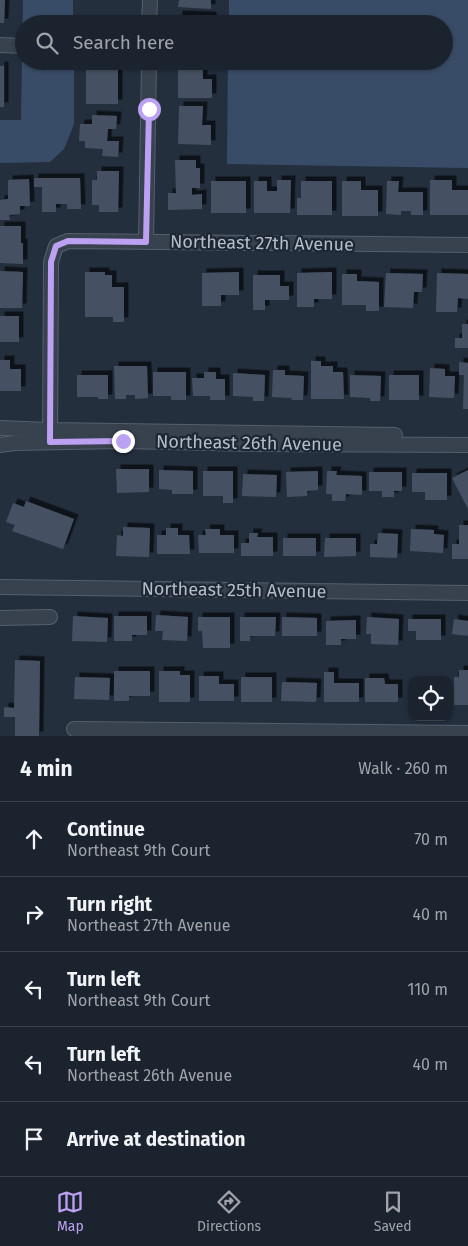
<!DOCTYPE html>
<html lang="en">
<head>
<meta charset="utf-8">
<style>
  body { margin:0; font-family:"Fira Sans",sans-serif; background:#242b36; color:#f1f3f6 }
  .controls { position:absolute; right:15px; bottom:15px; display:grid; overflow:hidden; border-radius:10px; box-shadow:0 1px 4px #0004 }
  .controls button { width:45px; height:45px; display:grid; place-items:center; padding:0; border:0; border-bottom:1px solid #39404a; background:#1b232e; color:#f1f3f6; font:25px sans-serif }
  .stop { position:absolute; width:15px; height:15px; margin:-11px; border:4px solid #bca0f2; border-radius:50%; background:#fff }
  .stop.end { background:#bca0f2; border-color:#fff; box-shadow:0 1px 5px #0008 }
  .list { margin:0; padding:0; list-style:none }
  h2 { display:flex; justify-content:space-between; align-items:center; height:65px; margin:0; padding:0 20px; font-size:21px }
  h2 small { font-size:16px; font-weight:400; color:#a0a4aa }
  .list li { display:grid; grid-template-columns:32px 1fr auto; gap:15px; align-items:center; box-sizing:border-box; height:75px; padding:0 20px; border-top:1px solid #39404a }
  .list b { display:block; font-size:19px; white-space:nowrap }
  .list p { margin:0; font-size:16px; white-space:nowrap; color:#a0a4aa }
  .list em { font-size:16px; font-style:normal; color:#a0a4aa }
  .icon { flex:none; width:28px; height:28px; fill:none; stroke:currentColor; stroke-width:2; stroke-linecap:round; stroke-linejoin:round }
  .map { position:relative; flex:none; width:468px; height:736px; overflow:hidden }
  .search { position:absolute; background:#1b232e; box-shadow:0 1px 4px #0004; left:15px; right:15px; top:15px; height:55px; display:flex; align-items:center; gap:12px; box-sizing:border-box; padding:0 18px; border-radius:28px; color:#a0a4aa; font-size:19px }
  .sheet { height:440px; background:#1b232e }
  nav { display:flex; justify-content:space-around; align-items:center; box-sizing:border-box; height:70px; border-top:1px solid #39404a; background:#1b232e; font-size:14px; color:#a0a4aa }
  nav a { display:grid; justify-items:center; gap:2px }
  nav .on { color:#bca0f2 }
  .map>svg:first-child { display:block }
  .water { fill:#394c67 }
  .building { fill:#455162; filter:url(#shadow) }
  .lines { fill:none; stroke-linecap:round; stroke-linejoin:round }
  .minor-casing { stroke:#565f6c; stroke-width:16 }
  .minor { stroke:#38414e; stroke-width:14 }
  .route { stroke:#bca0f2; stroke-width:6 }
  .labels { text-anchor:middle; stroke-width:4.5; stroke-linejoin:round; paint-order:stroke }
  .street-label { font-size:18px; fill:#b4bcc9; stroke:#1d2633 }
</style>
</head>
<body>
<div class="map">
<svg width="468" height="736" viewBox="0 0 468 736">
  <defs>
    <filter id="shadow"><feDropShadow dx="4.5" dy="-4.5" stdDeviation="0" flood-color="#0009"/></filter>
  </defs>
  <rect width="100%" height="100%" fill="#242f3e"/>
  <g class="water">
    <polygon points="23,0 73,0 73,24 24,24 24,61 74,61 74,124 64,149 50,162 0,163 0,120 21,120"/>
    <polygon points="229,0 468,0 468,168 227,164 228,61 444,61 444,24 229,24"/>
  </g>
  <g class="building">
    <polygon points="0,0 5,0 4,23 0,23"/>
    <polygon points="179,0 211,0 211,9 178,7"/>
    <polygon points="178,15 212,16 212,24 178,24"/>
    <polygon points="178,61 203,61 203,79 212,79 212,98 178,98"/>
    <rect x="0" y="66" width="4" height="41"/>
    <rect x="86" y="70" width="32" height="34"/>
    <polygon points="179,106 203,106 202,125 211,125 211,145 178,144"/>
    <polygon points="92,115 117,116 116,129 108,129 107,141 119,141 118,157 102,156 103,149 85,148 85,141 79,141 80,124 92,124"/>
    <polygon points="175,160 196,160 196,168 200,168 200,188 192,188 192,195 202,194 202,209 168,210 168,193 176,193"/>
    <polygon points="97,171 119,171 118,212 99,212 99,205 92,205 92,180 97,180"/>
    <polygon points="34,178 80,178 81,209 67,209 67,204 56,204 56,212 42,212 42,187 34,187"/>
    <polygon points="29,179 30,206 20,206 20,214 9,215 10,220 0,220 0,200 8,199 8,180"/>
    <polygon points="277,180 291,180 290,213 254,213 254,181 267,181 267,191 277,191"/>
    <polygon points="430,180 452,180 452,190 468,190 468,215 430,215"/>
    <rect x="211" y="181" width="35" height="32"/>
    <polygon points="301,181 332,181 332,215 297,215 297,198 301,198"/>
    <polygon points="342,181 361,181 361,190 378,190 378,216 342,216"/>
    <polygon points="387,181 399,181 398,192 423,192 423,215 411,215 411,211 401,211 401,215 386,214"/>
    <polygon points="0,226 21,226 21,243 23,243 23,264 0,263"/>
    <polygon points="0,271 23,272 22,308 0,308"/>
    <polygon points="85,272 105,272 105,275 112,275 112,287 124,287 124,322 113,322 113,317 85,317"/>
    <polygon points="239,272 239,295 221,295 221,306 202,306 202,273"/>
    <polygon points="332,272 332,299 314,299 314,307 297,307 297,273"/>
    <polygon points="386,273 423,274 422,292 414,292 413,308 384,307"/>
    <polygon points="437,273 468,274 468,299 458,298 457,312 436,312"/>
    <polygon points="342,274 357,274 357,281 379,282 379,311 366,311 366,305 342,305"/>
    <polygon points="253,275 280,275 280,286 289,286 289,300 265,300 265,310 253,310"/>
    <rect x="0" y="316" width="19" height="26"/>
    <polygon points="462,324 468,324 468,348 455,348 455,338 462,338"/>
    <polygon points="0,360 10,360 10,369 21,369 21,391 0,391"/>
    <polygon points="311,361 321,361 321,366 333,366 333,372 343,372 344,399 311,399"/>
    <polygon points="459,362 468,363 468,409 463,409 464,375 459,375"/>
    <polygon points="114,366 147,366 148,398 135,399 135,395 126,395 126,399 115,399"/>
    <polygon points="430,368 445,369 445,376 455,376 454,398 429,397"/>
    <polygon points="273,370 285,370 285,375 304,376 303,400 291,400 292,398 272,397"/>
    <polygon points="153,372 186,372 186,400 171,400 171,396 153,396"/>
    <polygon points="204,372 216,372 216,379 225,379 225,400 210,400 210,396 193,396 192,378 204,378"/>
    <polygon points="233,373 265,375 264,401 253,401 253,397 233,396"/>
    <polygon points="77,375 108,375 108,399 98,399 98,397 77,397"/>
    <polygon points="350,375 381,376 380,401 370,401 370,398 350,397"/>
    <rect x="389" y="375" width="30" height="25"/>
    <polygon points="116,469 149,469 149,492 117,493"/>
    <polygon points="159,470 193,471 193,494 172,494 172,490 159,489"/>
    <polygon points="468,470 468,509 452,478"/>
    <polygon points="203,471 233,471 233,503 223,503 223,496 203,496"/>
    <polygon points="318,471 318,490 307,491 307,496 287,497 286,472"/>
    <polygon points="327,471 337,471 336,475 362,476 362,495 346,494 345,501 332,501 332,494 326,494"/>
    <polygon points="369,472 402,472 402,491 394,491 394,497 382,497 382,491 369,491"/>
    <polygon points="412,473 447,473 447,500 425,500 425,492 412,492"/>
    <polygon points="243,474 277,475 276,497 242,496"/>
    <polygon points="26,501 74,519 63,549 12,531 15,525 6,522 13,503 24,507"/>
    <polygon points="459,525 468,525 468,559 452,559 452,544 459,544"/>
    <polygon points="123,527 150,528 149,557 116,556 117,535 123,536"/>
    <polygon points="166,528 178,528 178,535 189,535 190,554 157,554 157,535 166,535"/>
    <polygon points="205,529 220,529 220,535 234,535 234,553 199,553 198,535 206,535"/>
    <polygon points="411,529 434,530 434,534 444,535 443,553 410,551"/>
    <polygon points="249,533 258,533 257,537 273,537 273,556 241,556 241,543 249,543"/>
    <polygon points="378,533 398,534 397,558 370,557 370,544 377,544"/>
    <rect x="283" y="538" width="33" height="18"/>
    <polygon points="325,538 356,538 356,556 324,557"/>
    <polygon points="156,615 188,617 187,641 162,640 163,631 155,631"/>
    <polygon points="73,616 108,618 107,642 72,641"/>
    <polygon points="114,616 147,616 147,635 132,635 132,641 114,641"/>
    <polygon points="198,617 230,617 230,648 203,648 202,631 198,631"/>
    <polygon points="240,617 276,617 275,636 250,636 250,641 240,641"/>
    <polygon points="282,617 317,618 317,636 282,636"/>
    <polygon points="367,617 399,619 398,645 371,644 371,634 366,634"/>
    <polygon points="408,619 441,619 441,640 416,640 416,631 408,631"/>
    <polygon points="454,619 468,621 468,636 452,634"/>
    <polygon points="356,620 356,639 341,639 341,645 326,645 326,621"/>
    <polygon points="15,660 40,661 39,736 15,736 15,717 4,717 4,707 14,708"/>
    <polygon points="459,670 468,670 468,705 454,705 454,677 459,677"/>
    <polygon points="114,671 150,671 150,696 129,696 129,701 114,701"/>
    <polygon points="159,671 180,671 180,675 190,675 190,702 159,702"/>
    <polygon points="324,672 334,672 334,683 359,683 359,702 324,702"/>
    <polygon points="199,676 219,676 219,684 234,684 234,701 199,701"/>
    <polygon points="75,677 110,678 109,700 74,699"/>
    <rect x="241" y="677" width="31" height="25"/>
    <polygon points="365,678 384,678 385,684 398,684 398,702 365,702"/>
    <polygon points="282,682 317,683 316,702 281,701"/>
    <rect x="408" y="684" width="4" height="19"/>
  </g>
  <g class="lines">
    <defs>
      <g id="minor">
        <polyline points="149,24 150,0"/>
        <polyline points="0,45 24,46"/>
        <polyline points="146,242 149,61"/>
        <polyline points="0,428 50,430 395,435"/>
        <polyline points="50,442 51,262 56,246 68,241 468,245"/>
        <polyline points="0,445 14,443 123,441 256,444 468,445"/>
        <polyline points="0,587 468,593"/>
        <polyline points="0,618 50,617"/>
        <polyline points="74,729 468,733"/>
      </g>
    </defs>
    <use href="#minor" class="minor-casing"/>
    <use href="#minor" class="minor"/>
  </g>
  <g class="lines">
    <polyline class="route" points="123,441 50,442 51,262 56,246 68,241 146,242 149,109"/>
  </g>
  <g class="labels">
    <g class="street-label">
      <text transform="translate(262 243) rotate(1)" y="6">Northeast 27th Avenue</text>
      <text transform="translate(249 443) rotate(1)" y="6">Northeast 26th Avenue</text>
      <text transform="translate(234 590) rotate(1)" y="6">Northeast 25th Avenue</text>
    </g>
  </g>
</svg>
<div class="controls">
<button><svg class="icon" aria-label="locate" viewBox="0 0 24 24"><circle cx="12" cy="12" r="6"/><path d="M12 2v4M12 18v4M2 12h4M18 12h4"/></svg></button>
</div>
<div class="stop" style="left:149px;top:109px"></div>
<div class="stop end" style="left:123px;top:441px"></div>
<div class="search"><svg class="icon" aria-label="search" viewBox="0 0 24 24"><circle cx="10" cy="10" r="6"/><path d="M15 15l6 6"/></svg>Search here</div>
</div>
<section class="sheet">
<h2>4 min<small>Walk · 260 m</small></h2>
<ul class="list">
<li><svg class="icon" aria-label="ahead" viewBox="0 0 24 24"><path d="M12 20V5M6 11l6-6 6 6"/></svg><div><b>Continue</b><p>Northeast 9th Court</p></div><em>70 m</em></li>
<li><svg class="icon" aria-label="right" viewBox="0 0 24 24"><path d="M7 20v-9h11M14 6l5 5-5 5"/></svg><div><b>Turn right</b><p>Northeast 27th Avenue</p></div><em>40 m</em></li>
<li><svg class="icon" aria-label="left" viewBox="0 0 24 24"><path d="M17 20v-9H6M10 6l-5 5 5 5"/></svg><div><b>Turn left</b><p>Northeast 9th Court</p></div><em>110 m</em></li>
<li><svg class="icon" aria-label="left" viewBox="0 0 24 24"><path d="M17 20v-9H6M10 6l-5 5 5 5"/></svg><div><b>Turn left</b><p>Northeast 26th Avenue</p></div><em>40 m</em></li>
<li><svg class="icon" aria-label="arrive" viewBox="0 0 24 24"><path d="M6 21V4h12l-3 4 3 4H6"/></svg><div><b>Arrive at destination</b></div></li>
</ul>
</section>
<nav>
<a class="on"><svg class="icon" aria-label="map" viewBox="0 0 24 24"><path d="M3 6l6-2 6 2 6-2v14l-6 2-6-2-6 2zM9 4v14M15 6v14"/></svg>Map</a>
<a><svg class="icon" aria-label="directions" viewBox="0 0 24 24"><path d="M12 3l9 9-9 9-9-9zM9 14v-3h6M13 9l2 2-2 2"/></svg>Directions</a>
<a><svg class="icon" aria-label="saved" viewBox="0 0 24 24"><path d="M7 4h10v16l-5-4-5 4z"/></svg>Saved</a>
</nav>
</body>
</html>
